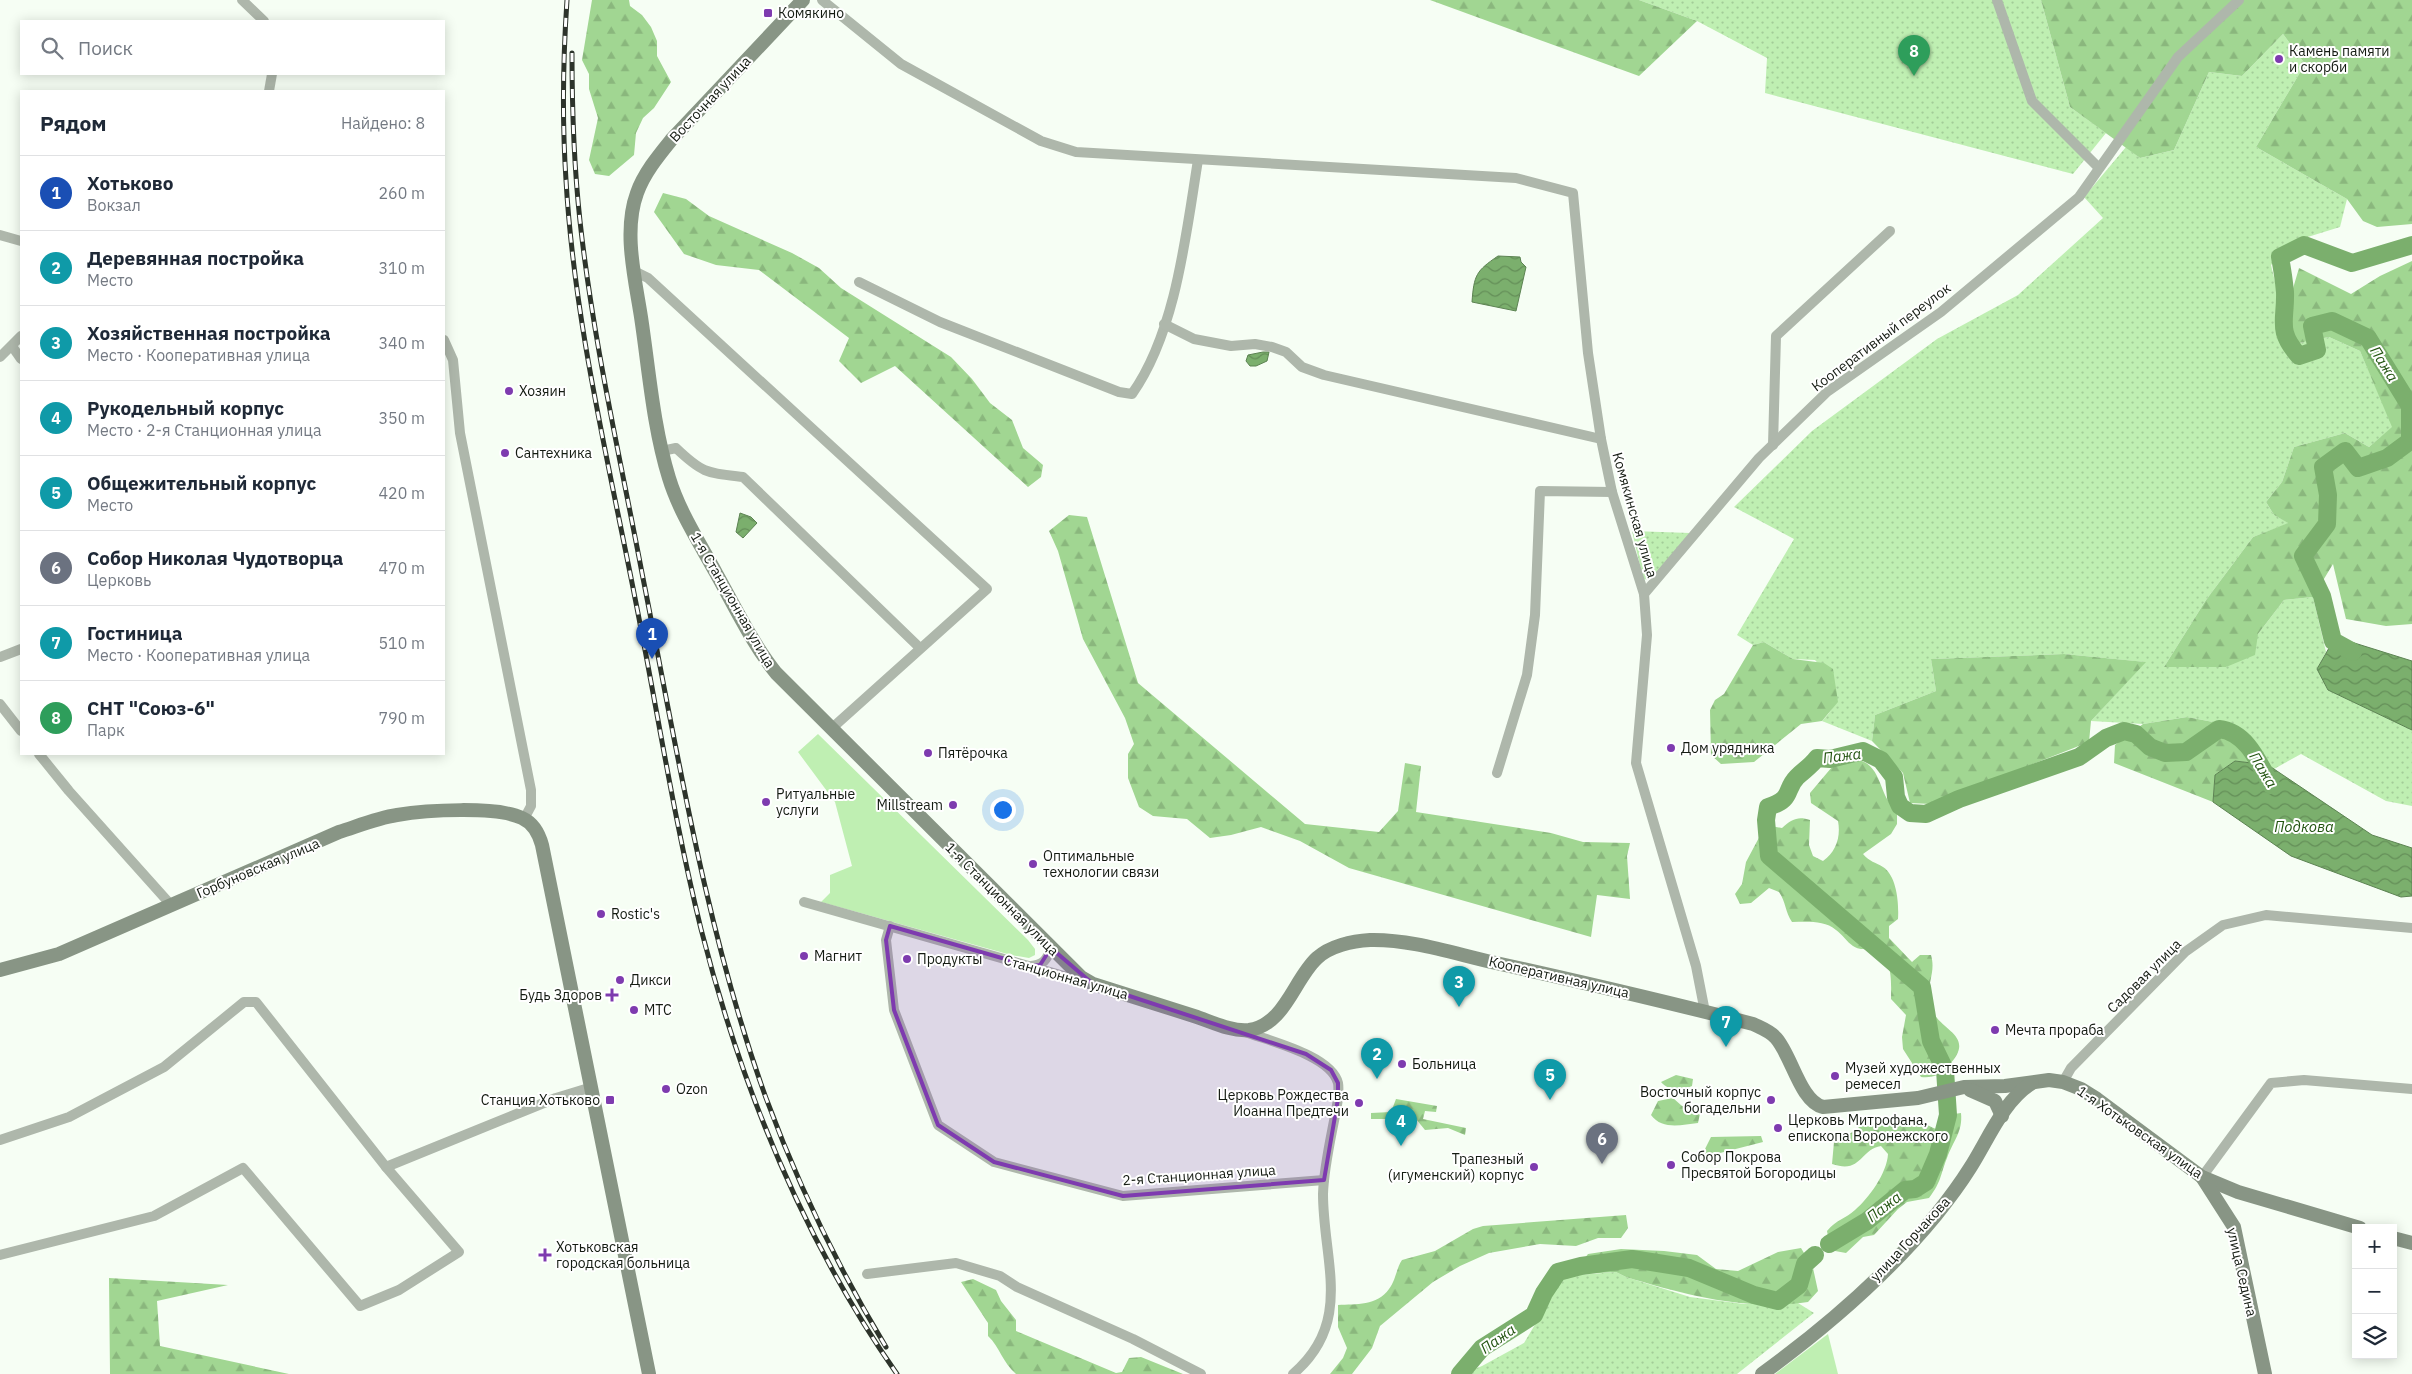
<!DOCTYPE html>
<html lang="ru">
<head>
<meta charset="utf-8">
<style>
  body { margin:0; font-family:"IBM Plex Sans",sans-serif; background:#f6f6f7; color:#1f2937 }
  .controls { position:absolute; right:15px; bottom:15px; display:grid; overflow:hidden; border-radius:0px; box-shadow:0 2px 12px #0003 }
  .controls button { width:45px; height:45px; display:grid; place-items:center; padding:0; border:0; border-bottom:1px solid #e0e1e3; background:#fff; color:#1f2937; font:25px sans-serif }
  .you { position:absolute; left:1002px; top:809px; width:18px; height:18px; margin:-12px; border:4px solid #fff; border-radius:50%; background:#1a73e8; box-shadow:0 0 0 8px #1a73e833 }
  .badge { display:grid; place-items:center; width:32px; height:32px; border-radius:50%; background:#7e3baf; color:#fff; font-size:16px; font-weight:700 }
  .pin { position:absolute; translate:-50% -41px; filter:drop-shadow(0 1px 2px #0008) }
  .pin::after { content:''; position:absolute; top:26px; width:18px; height:15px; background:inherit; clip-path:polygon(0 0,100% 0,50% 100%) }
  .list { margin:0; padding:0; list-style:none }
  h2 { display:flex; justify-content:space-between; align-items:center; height:65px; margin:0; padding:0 20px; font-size:21px }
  h2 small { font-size:16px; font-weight:400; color:#747a83 }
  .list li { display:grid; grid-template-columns:32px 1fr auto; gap:15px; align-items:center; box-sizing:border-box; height:75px; padding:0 20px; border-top:1px solid #e0e1e3 }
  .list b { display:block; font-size:19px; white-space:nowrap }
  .list p { margin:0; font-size:16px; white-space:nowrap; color:#747a83 }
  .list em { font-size:16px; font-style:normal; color:#747a83 }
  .icon { flex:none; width:28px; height:28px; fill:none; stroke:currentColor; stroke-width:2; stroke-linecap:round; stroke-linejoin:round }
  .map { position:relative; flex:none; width:2412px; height:1374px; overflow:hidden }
  .search { position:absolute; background:#fff; box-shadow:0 2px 12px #0003; left:20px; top:20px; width:425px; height:55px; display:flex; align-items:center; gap:12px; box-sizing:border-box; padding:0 18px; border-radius:0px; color:#747a83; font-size:19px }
  .panel { position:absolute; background:#fff; box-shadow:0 2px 12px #0003; left:20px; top:90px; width:425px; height:665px; border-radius:0px }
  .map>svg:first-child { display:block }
  .grass { fill:url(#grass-dots) }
  .forest { fill:url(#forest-firs) }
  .park { fill:#bfefb2 }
  .water { fill:url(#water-waves); stroke:#5c8352 }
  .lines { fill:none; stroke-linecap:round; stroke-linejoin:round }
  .river { stroke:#7baf6d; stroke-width:18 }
  .street { stroke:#aeb7ab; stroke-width:10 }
  .secondary { stroke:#889585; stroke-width:14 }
  .rail-casing { stroke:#2d342b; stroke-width:5 }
  .rail { stroke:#fff; stroke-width:3; stroke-dasharray:9; stroke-linecap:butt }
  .marked { fill:#7e3baf; fill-opacity:0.2; stroke:#7e3baf; stroke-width:4; stroke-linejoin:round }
  .poi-dot { fill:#7e3baf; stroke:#fff; stroke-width:2 }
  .labels { text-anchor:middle; stroke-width:4; stroke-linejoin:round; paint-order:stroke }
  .poi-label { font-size:14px; fill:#141b12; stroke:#fff; text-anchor:start }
  .street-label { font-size:14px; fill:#141b12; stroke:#fff }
  .water-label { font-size:15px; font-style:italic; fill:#235411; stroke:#fff }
</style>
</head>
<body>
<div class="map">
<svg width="2412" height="1374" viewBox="0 0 2412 1374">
  <defs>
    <pattern id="grass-dots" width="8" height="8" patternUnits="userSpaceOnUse" patternTransform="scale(1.25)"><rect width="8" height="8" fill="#bfefb2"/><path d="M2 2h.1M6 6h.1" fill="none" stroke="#a3cc98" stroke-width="1.8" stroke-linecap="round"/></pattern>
    <pattern id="forest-firs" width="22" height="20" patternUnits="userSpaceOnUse" patternTransform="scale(1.25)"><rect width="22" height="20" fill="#a1d692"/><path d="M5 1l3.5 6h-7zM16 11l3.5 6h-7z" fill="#8ab77d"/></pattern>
    <pattern id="water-waves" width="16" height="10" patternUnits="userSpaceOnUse" patternTransform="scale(1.25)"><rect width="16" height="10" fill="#7baf6d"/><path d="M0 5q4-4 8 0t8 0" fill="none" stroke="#648e58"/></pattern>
  </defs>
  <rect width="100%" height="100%" fill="#f6fef4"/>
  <g class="grass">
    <polygon points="1639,0 2041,0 2070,107 2106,133 2073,174 1765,93 1767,58 1697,21"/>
    <path d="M2283,34L2305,64L2256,147L2347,199L2340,227L2298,240L2271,265L2284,319L2299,343L2329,337L2360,351L2393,427L2369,447L2345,433L2294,447L2282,482L2266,502L2274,515L2289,523L2253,537L2206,600L2164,667H2226L2258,634L2284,600L2313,597L2326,652L2317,669L2328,690L2412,730V806L2386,801L2301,754L2274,769L2268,765L2234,726L2187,717L2143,724L2091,721L2145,662L2064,654L1931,659L1936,691L1875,715L1872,741L1822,721C1847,697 1834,681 1815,660L1793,659L1764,642L1753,645L1737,635L1794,539L1734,507L1812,431L1937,339L2018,295L2103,218L2084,197L2126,147L2140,158L2174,150L2209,72L2242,76Z"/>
    <polygon points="1632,531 1690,533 1650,580 1643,579"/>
    <polygon points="1616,1272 1626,1277 1690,1297 1744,1304 1798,1303 1814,1313 1737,1374 1462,1374 1482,1366 1524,1343 1564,1276"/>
  </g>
  <g class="forest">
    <polygon points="592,0 629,0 630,6 642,15 651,27 657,41 657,56 671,82 654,108 643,118 636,133 634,155 609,176 595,174 589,160 598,118 589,89 589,74 582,60"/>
    <polygon points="1430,0 1639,0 1697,21 1639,76"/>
    <polygon points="2041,0 2412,0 2412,224 2377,227 2363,221 2347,199 2256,147 2305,64 2283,34 2242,76 2209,72 2174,150 2140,158 2070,107"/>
    <polygon points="663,193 686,199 709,216 792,253 819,268 841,288 951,357 972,379 990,403 1012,420 1023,448 1043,465 1041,477 1028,487 895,366 861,383 839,361 849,338 759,270 716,265 684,254 654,212"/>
    <polygon points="2412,261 2412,624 2386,626 2346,619 2333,564 2313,597 2284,600 2258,634 2255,655 2226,667 2164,667 2206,600 2253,537 2288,523 2274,515 2266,502 2282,482 2294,447 2345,433 2369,447 2392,427 2360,351 2329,337 2299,343 2284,319 2299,268 2351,294 2380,276"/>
    <polygon points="1069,515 1087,517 1138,683 1305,824 1379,832 1398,811 1405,763 1421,766 1416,812 1551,833 1583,842 1630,843 1627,856 1630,899 1597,895 1591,937 1349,868 1300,841 1261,827 1231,835 1210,838 1187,819 1153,816 1139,807 1128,778 1128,754 1134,744 1125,718 1083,639 1058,551 1049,531"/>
    <polygon points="1764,642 1793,659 1824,663 1833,669 1838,702 1822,721 1801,724 1754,762 1721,764 1711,755 1710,710 1715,700 1724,694 1753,645"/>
    <polygon points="2064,654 2146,662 2091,721 2089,742 1931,804 1910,803 1903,773 1872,741 1875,715 1936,691 1931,659"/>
    <polygon points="2187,717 2234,726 2268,765 2235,761 2215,775 2213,802 2114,763 2115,745 2143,724"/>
    <path d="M1851,758C1885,762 1876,795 1897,811V824L1891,834L1863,854C1870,862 1875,862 1883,867C1897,876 1899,904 1898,919L1889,926V938L1912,962L1920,955H1931C1936,972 1927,983 1929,1000C1931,1031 1981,1032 1948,1066C1940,1075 1934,1078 1921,1077L1903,1049L1902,1037L1906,1015L1891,999C1891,982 1894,955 1871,950C1865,949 1859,950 1853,946C1847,942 1842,934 1836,930C1824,920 1807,922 1792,922C1785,912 1786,902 1779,892L1769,888L1751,903L1740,904L1735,894L1742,884L1746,862L1762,832L1771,826L1782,828C1792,819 1798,816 1810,820L1809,845L1813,856L1823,861C1836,852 1841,837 1838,821L1811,803L1810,793L1832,767Z"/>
    <path d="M1676,1075L1693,1079L1692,1086C1681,1091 1670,1092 1661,1082Z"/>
    <path d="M1673,1098L1682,1106L1701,1109L1698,1123C1681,1125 1662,1130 1651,1115L1658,1101Z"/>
    <polygon points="1396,1099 1437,1106 1436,1112 1425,1111 1423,1119 1466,1128 1465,1135 1448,1128 1425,1130 1416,1119 1371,1119 1371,1113 1391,1112"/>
    <path d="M1961,1113C1963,1132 1953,1141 1947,1158C1940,1175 1942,1181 1929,1198L1907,1202L1898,1209L1874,1235L1863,1237L1846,1253L1835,1251L1829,1242L1827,1231C1837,1219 1845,1219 1855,1210C1869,1198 1887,1173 1888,1154L1881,1146C1859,1150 1862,1174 1832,1164L1834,1142L1844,1138L1862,1125C1885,1130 1887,1119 1905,1118C1916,1117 1926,1125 1936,1129L1954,1114Z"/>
    <polygon points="1761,1136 1763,1142 1720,1153 1722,1160 1699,1161 1711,1137"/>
    <path d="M1626,1215L1628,1228L1621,1238H1598L1576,1246L1540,1244L1489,1253L1460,1266L1433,1282L1380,1326L1372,1348L1352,1374H1330L1343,1358L1347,1348L1338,1327V1305C1356,1304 1377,1306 1389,1289C1396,1280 1396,1269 1402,1260L1435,1251L1473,1229L1483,1226Z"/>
    <path d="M1801,1248L1813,1268L1818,1291L1808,1302C1745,1311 1686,1295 1626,1277L1616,1272L1583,1274L1581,1263L1588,1254L1621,1249L1664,1251L1697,1255L1716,1269L1738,1271L1778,1252Z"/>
    <polygon points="109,1278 228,1285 157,1301 160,1346 289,1374 110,1374"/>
    <path d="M973,1279L996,1290L1001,1301L1016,1320V1331L1116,1373L1122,1372L1129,1358L1141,1357L1183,1374H1016C1002,1362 1000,1347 988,1336V1323L961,1282Z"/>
  </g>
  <g class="park">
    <polygon points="818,734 1028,940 1035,949 1035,955 1029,958 1011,955 821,902 830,893 830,875 852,866 835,802 798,752"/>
    <polygon points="1828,1334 1838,1374 1775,1374"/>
  </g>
  <g class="water">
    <path d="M1498,256L1520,257L1521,262L1526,267L1516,311L1472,302C1474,275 1476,271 1498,256Z"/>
    <polygon points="1263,352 1269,352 1267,361 1256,366 1250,366 1246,361 1248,355"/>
    <polygon points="740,513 751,517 757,523 743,538 736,532"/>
    <polygon points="2333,641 2348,641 2412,661 2412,730 2328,690 2317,669"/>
    <polygon points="2235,761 2268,765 2372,835 2412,848 2412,896 2401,897 2291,856 2213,802 2215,775"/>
  </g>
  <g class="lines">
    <g class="river">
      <path d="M2353,652L2333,641L2322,596L2303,556L2327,524L2328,495L2323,467L2345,451L2358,468L2387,458L2410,441V406L2368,338L2332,321L2312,326L2317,350L2299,356C2276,330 2286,321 2285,292C2284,281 2282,268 2280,257L2304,245L2352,263L2412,245"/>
      <path d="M1829,1244L1867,1221L1905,1190L1915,1189L1926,1182L1938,1154L1948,1115L1945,1070L1931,1041L1922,987L1769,856L1766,820L1768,807C1794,799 1784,790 1797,777C1804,770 1810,767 1817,758L1830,759L1863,751L1881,760L1894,777L1896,797L1900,806L1910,813L1926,814L1959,799L2079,757L2106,738L2124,731L2136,734L2150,747L2165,753L2186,752L2219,729C2247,732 2259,763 2271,785"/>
      <polyline points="1460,1374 1482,1348 1534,1315 1544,1293 1558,1272 1581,1266 1632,1259 1689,1268 1754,1295 1778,1301 1799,1285 1805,1264 1815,1255"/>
    </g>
    <g class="street">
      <polyline points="242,0 264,21"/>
      <polyline points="822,0 901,64 1041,141 1076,152 1516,178 1573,193 1588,353 1601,439 1612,492 1644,594 1647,635 1636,763 1696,966 1705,1012"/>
      <polyline points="1997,0 2032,101 2099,168"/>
      <polyline points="269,91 272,74"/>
      <polyline points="0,235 21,241"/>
      <polyline points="634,271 648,278 987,589 831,729"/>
      <path d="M859,282L940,322L1119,392L1132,394C1176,332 1186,234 1198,160"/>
      <polyline points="1164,324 1194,339 1231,346 1255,344 1272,347 1286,352 1302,367 1324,375 1601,439"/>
      <polyline points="444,340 453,360 460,433 531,790 531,806 524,819"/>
      <polyline points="12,346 21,359"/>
      <polyline points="0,357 21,336"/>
      <polyline points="1773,445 1776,336 1890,231"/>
      <path d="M662,451L676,448C703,474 708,473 743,477L920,648"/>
      <polyline points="1644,594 1759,458 1827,392 1941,312 2079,197 2178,57 2239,0"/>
      <polyline points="0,657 21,649"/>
      <polyline points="0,704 21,731"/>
      <polyline points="39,754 69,791 171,905"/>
      <polyline points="1497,773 1527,675 1535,615 1540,491 1612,492"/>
      <polyline points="804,902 1085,982"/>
      <polyline points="890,926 886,940 894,1010 938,1125 994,1162 1123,1196 1324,1180"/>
      <path d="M1031,966C1043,965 1047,960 1051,948"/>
      <path d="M1243,1031C1268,1041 1331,1055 1338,1083C1339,1088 1338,1094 1338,1099C1333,1130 1324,1163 1323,1194C1323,1261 1354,1322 1293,1374"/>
      <polyline points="2063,1082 2071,1068 2185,952 2223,925 2266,915 2412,928"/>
      <polyline points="0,1140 69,1117 164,1067 244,1002 256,1002 386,1167 556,1098 592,1087"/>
      <polyline points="2202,1177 2271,1083 2304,1080 2412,1089"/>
      <polyline points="0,1255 154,1216 243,1168 360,1306 399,1290 459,1252 386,1167"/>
      <polyline points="867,1274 956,1263 1000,1276 1017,1287 1133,1339 1201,1374"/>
    </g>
    <g class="secondary">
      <path d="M803,0L672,139C659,155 644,173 637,193C623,231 635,278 641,317C649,370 653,426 669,478C679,511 699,542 716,573C735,607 752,643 776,673L1081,977L1093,984C1127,995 1160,1005 1194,1016C1210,1021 1231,1032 1249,1030C1285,1025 1294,979 1317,958C1330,946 1352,941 1370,940C1412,939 1455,954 1496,963C1582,982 1668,1002 1753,1024C1761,1028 1770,1031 1776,1038C1792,1056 1800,1101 1823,1107L1918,1098L1964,1087L2005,1086L2049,1080L2063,1082L2081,1089L2097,1099L2202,1177L2238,1192L2360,1228"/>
      <path d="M0,970L59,954L339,832C358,826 377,818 397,815C426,810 497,806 522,818C533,823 539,834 542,845L649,1374"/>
      <polyline points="1970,1090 1995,1101 2002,1116"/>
      <polyline points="2202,1177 2234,1227 2265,1374"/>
      <polyline points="2393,1238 2412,1243"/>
      <path d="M1762,1374C1825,1328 1887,1275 1936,1215C1948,1200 1960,1184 1970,1168C1988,1140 2003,1101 2032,1083"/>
    </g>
    <defs>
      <g id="rail">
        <path d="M567,0C563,59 562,120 566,180C574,320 608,460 635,598C657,708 674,820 701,929C741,1086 804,1241 897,1374"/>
        <path d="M572,53C572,109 574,166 580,221C593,340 620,457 642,573C677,749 705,929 766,1098C797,1182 840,1271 886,1347"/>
      </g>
    </defs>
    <use href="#rail" class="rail-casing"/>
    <use href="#rail" class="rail"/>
  </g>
  <path class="marked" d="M890,926L1030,966L1040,965L1051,948L1093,984L1306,1054L1331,1070L1338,1083V1099L1324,1180L1123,1196L994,1162L938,1125L894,1010L886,940Z"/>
  <g class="poi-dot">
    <rect x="763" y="8" width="10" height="10" rx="2.5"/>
    <circle cx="2279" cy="59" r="5"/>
    <circle cx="509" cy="391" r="5"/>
    <circle cx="505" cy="453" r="5"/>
    <circle cx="1671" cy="748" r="5"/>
    <circle cx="928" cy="753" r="5"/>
    <circle cx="766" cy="802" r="5"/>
    <circle cx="953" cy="805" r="5"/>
    <circle cx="1033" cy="864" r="5"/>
    <circle cx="601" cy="914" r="5"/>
    <circle cx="804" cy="956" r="5"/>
    <circle cx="907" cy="959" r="5"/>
    <circle cx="620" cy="980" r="5"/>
    <path d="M609.5 987.5h5v5h5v5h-5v5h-5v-5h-5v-5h5z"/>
    <circle cx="634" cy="1010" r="5"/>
    <circle cx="1995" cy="1030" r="5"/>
    <circle cx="1402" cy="1064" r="5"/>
    <circle cx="1835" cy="1076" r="5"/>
    <circle cx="666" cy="1089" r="5"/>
    <rect x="605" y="1095" width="10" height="10" rx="2.5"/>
    <circle cx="1771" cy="1100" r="5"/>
    <circle cx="1359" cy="1103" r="5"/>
    <circle cx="1778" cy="1128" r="5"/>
    <circle cx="1671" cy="1165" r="5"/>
    <circle cx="1534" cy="1167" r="5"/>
    <path d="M542.5 1247.5h5v5h5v5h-5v5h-5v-5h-5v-5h5z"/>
  </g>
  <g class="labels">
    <g class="poi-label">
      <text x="778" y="18">Комякино</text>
      <text x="2289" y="56">Камень памяти<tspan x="2289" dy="16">и скорби</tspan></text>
      <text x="519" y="396">Хозяин</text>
      <text x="515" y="458">Сантехника</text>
      <text x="1681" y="753">Дом урядника</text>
      <text x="938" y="758">Пятёрочка</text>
      <text x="776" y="799">Ритуальные<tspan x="776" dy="16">услуги</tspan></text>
      <text x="943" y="810" text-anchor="end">Millstream</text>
      <text x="1043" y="861">Оптимальные<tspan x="1043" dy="16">технологии связи</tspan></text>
      <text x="611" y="919">Rostic's</text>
      <text x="814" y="961">Магнит</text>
      <text x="917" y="964">Продукты</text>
      <text x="630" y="985">Дикси</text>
      <text x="602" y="1000" text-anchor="end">Будь Здоров</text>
      <text x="644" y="1015">МТС</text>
      <text x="2005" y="1035">Мечта прораба</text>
      <text x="1412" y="1069">Больница</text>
      <text x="1845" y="1073">Музей художественных<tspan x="1845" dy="16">ремесел</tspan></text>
      <text x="676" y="1094">Ozon</text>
      <text x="1761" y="1097" text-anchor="end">Восточный корпус<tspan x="1761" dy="16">богадельни</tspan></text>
      <text x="1349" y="1100" text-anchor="end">Церковь Рождества<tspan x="1349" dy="16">Иоанна Предтечи</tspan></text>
      <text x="600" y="1105" text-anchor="end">Станция Хотьково</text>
      <text x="1788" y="1125">Церковь Митрофана,<tspan x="1788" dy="16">епископа Воронежского</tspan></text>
      <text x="1681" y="1162">Собор Покрова<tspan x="1681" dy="16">Пресвятой Богородицы</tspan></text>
      <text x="1524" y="1164" text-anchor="end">Трапезный<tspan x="1524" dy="16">(игуменский) корпус</tspan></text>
      <text x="556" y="1252">Хотьковская<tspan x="556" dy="16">городская больница</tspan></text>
    </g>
    <g class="street-label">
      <text transform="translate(710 99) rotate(-47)" y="5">Восточная улица</text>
      <text transform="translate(1881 337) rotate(-37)" y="5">Кооперативный переулок</text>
      <text transform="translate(1635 515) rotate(74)" y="5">Комякинская улица</text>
      <text transform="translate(733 600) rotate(60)" y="5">1-я Станционная улица</text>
      <text transform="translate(258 868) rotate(-23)" y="5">Горбуновская улица</text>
      <text transform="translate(1002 899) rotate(45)" y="5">1-я Станционная улица</text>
      <text transform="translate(2144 976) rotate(-45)" y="5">Садовая улица</text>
      <text transform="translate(1066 977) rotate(16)" y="5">Станционная улица</text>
      <text transform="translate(1559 977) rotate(13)" y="5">Кооперативная улица</text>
      <text transform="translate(2140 1132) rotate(35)" y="5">1-я Хотьковская улица</text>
      <text transform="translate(1199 1175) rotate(-4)" y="5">2-я Станционная улица</text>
      <text transform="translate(1910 1239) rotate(-47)" y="5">улица Горчакова</text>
      <text transform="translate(2242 1272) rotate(77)" y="5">улица Седина</text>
    </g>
    <g class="water-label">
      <text transform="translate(2384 364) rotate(58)" y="5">Пажа</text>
      <text transform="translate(1842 756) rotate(-7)" y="5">Пажа</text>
      <text transform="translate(2263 770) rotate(59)" y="5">Пажа</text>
      <text x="2304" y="832">Подкова</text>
      <text transform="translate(1884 1207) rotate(-38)" y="5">Пажа</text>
      <text transform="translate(1498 1339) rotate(-35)" y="5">Пажа</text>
    </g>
  </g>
</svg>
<div class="controls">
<button>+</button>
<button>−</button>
<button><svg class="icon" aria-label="layers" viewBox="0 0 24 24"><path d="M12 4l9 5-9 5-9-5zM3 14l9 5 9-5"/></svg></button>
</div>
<div class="you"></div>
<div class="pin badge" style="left:652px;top:659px;background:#1a4fb4">1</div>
<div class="pin badge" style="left:1377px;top:1079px;background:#0f9aa8">2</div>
<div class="pin badge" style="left:1459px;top:1007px;background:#0f9aa8">3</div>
<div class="pin badge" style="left:1401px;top:1146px;background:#0f9aa8">4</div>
<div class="pin badge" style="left:1550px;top:1100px;background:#0f9aa8">5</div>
<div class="pin badge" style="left:1602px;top:1164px;background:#6b7280">6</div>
<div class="pin badge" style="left:1726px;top:1047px;background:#0f9aa8">7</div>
<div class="pin badge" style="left:1914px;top:76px;background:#2e9e5b">8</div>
<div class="search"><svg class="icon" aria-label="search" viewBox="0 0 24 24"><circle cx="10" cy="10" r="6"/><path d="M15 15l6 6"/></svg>Поиск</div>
<section class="panel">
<h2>Рядом<small>Найдено: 8</small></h2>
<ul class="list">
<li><span class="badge" style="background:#1a4fb4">1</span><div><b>Хотьково</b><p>Вокзал</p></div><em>260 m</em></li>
<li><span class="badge" style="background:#0f9aa8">2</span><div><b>Деревянная постройка</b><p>Место</p></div><em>310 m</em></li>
<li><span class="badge" style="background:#0f9aa8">3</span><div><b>Хозяйственная постройка</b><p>Место · Кооперативная улица</p></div><em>340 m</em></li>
<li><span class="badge" style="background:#0f9aa8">4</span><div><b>Рукодельный корпус</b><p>Место · 2-я Станционная улица</p></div><em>350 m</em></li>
<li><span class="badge" style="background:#0f9aa8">5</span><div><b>Общежительный корпус</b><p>Место</p></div><em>420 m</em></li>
<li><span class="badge" style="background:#6b7280">6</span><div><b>Собор Николая Чудотворца</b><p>Церковь</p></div><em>470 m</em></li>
<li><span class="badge" style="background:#0f9aa8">7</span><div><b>Гостиница</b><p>Место · Кооперативная улица</p></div><em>510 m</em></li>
<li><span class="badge" style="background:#2e9e5b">8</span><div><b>СНТ &quot;Союз-6&quot;</b><p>Парк</p></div><em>790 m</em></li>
</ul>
</section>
</div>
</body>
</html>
